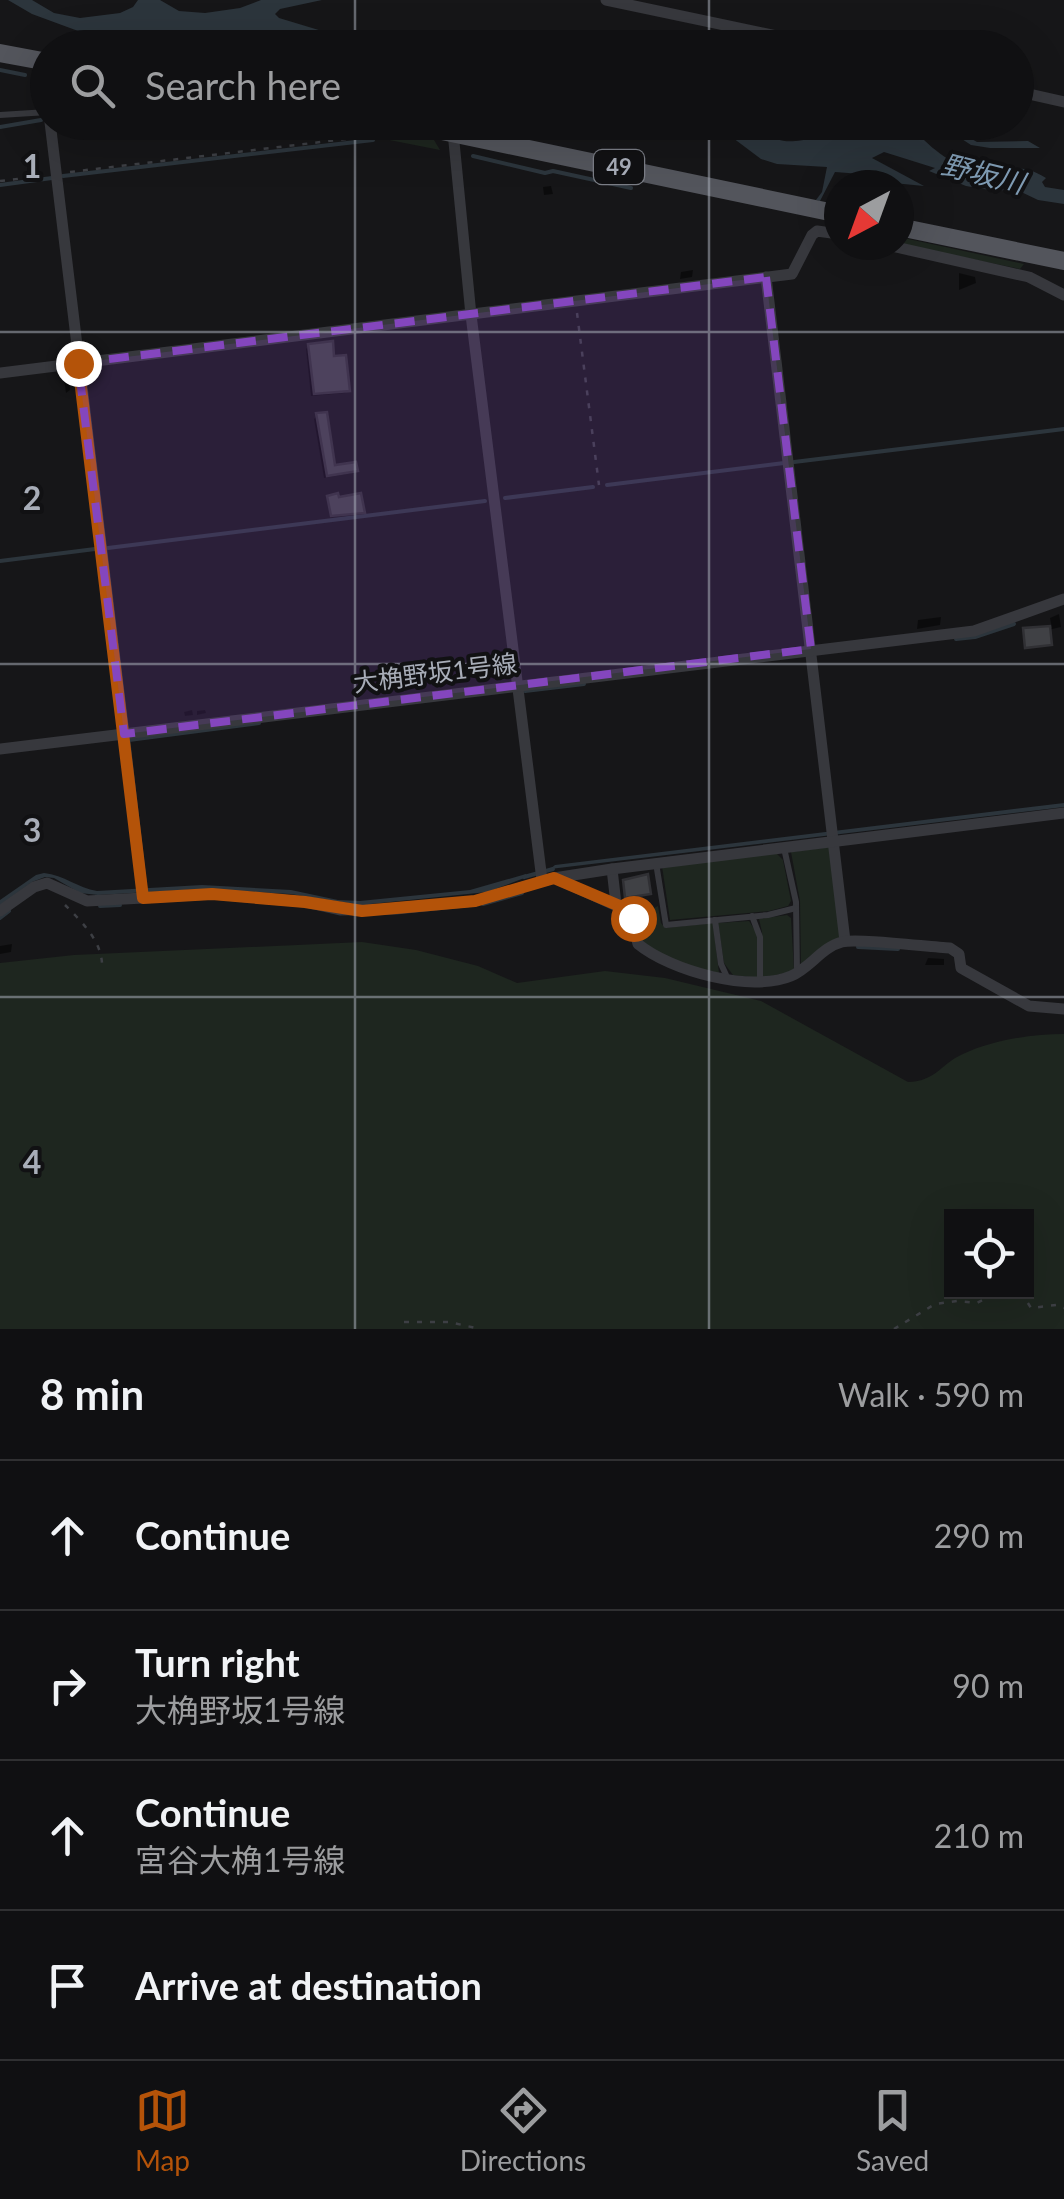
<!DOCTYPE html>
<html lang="en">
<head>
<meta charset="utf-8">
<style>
  body { margin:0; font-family:Lato,"Noto Sans JP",sans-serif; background:#19191b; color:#f1f3f6 }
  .controls { position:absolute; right:30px; bottom:30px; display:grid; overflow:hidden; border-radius:0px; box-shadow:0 10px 40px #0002 }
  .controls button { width:90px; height:90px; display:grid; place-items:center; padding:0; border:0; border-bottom:2px solid #303032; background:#101012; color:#f1f3f6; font:50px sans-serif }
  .compass { position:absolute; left:824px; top:170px; width:90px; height:90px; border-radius:50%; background:#101012; box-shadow:0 10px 40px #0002; rotate:221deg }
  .stop { position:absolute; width:30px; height:30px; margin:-22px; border:8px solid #b45309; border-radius:50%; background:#fff }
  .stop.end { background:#b45309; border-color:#fff; box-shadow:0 2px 10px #0008 }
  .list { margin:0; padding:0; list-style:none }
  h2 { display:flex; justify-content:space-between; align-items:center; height:130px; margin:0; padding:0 40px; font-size:42px }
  h2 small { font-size:32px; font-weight:400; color:#9c9d9f }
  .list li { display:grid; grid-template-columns:65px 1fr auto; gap:30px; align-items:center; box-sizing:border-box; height:150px; padding:0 40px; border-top:2px solid #303032 }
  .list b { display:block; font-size:38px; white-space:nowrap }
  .list p { margin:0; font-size:32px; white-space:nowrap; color:#9c9d9f }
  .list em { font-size:32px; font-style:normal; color:#9c9d9f }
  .icon { flex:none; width:55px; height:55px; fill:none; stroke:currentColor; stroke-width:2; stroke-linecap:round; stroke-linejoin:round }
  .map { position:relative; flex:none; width:1064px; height:1329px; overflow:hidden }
  .search { position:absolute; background:#101012; box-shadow:0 10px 40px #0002; left:30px; right:30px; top:30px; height:110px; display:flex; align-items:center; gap:25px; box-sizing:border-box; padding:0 35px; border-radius:55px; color:#9c9d9f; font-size:38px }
  .sheet { height:730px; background:#101012 }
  nav { display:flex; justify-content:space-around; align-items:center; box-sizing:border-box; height:140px; border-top:2px solid #303032; background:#101012; font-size:28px; color:#9c9d9f }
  nav a { display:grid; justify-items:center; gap:5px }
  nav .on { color:#b45309 }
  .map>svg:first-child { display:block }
  .green { fill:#1e261f; fill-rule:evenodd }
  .water { fill:#2c353c }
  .shadow { fill:#0007 }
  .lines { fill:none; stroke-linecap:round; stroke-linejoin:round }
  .stream { stroke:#2c353c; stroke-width:4 }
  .building { fill:#404145; stroke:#303034; stroke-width:2.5 }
  .path { stroke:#3d3f44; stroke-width:2.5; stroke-dasharray:5 8; stroke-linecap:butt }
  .lane { stroke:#37383d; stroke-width:6 }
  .street { stroke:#37383d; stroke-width:11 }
  .primary { stroke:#53555c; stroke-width:18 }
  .route { stroke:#b45309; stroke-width:12 }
  .marked { fill:#8446be; fill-opacity:0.2; stroke:#8446be; stroke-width:8; stroke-dasharray:20 12; stroke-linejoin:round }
  .grid { fill:none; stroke:#a8adb8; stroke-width:2.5; stroke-opacity:0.55 }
  .labels { text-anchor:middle; stroke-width:8; stroke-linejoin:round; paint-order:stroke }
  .shield { fill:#111113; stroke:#7b7e86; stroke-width:2.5 }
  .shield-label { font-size:22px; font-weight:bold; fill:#a8adb8 }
  .street-label { font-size:25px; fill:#a8adb8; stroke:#111113 }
  .water-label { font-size:28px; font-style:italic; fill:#7f9bb3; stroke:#111113 }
  .grid-label { font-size:32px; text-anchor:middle; font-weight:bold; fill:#a8adb8; stroke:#111113; stroke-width:8; stroke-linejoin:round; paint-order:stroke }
</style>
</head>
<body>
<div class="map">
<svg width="1064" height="1329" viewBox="0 0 1064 1329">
  <rect width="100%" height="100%" fill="#161618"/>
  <g class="green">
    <polygon points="329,123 347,123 434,140 440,150 374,137 371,129"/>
    <polygon points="899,237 1024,264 1020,269 899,244"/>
    <polygon points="831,847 841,938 801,968 800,901 791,852"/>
    <polygon points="774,851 783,860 791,901 788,906 769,911 670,920 662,866"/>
    <polygon points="658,906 661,923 665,928 713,923 719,973 678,964 641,942 636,917"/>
    <polygon points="787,915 791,918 794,971 763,978 762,932 759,919"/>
    <polygon points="749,921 758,935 758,978 733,975 724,963 718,923"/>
    <path d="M362,942L416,950L478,966L517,983L605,971L665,978L761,1001L908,1082C937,1081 940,1064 963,1054C993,1040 1032,1034 1064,1034V1329H0V963L74,955ZM952,1216H1026V1292H952Z"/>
  </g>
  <g class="water">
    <polygon points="8,0 32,0 54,13 80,18 120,13 133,7 138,0 160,0 179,11 205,13 240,8 261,0 322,0 280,9 275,14 279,18 332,34 362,32 392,47 364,47 252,34 215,41 160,44 155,47 106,46 89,35 32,14"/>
    <path d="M823,122L844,123L857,134L865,132L861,126L862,123H944L977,142L1028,141L1040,148H990L971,145L942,126L928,127L918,134C936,153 966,176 994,171C1016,168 1025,165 1046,178L1042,182L1045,187L1064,190V204L1038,200L1015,189L996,191L966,186L929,171L935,168L884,152L872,158L924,186L883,182L874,175L835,172L820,201L816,200L822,192L827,167L777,164L761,159L713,123H754C779,145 785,143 817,138Z"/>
    <polygon points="1064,803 1064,807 550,869 555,865"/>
    <path d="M44,873C64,875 78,888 97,891L202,885L291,890L338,900L360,901L470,890L526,874L527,877L487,892L361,905L290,894L201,889L98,895L80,893L54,878L45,877L32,882L0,905V900L36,875Z"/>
  </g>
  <g class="shadow">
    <polygon points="551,186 553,194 544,195 543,187"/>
    <polygon points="693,270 692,277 680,279 681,272"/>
    <polygon points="959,273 975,277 976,283 959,290"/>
    <polygon points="309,346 332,359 348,390 345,393 311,396 306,349"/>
    <polygon points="69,376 70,390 66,393 64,379"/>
    <polygon points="317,416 333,468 355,470 352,473 324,478 314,419"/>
    <polygon points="1059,614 1061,627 1048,630 1047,646 1024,648 1024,630 1052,628 1050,618"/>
    <polygon points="941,617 940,625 917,629 918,620"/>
    <polygon points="192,710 193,715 197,711 205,710 206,713 197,715 197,711 193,715 185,716 184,712"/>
    <polygon points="12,944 11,952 0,954 0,946"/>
    <polygon points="928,958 944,959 944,965 925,965"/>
  </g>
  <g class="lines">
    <g class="stream">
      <polyline points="0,70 25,75"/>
      <polyline points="0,127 41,120"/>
      <polyline points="473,156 545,173 553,171 631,188"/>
      <polyline points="63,176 373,140"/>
      <polyline points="0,185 52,178"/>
      <polyline points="794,462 1064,429"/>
      <polyline points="607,485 784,463"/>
      <polyline points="505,498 593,487"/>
      <polyline points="108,548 485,501"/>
      <polyline points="0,561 95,549"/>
      <polyline points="956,639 975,637 1014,624"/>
      <polyline points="525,691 584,684"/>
      <polyline points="129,740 259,723"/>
      <polyline points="524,877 553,869"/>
      <polyline points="483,904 522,893"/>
      <polyline points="100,906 120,905"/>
      <polyline points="0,918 9,911"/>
      <polyline points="858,947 898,949"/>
    </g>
  </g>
  <g class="building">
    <polygon points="333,341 334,356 346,355 350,391 314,394 308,344"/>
    <polygon points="327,412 335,465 356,462 358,471 327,476 316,413"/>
    <polygon points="338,493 339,497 361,493 365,513 331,516 327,496"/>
    <polygon points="1050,626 1052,645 1025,648 1023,628"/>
    <polygon points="648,874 651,894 625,898 623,880"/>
  </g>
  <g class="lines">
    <g class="path">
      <polyline points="70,172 371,136"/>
      <polyline points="0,181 42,176"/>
      <polyline points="577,313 599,485"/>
      <path d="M65,905C83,923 104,943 102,970"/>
      <polyline points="1021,1292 1031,1308 1056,1305 1064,1308"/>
      <polyline points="404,1322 449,1322 480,1329"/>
      <polyline points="894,1329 935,1304 957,1301 977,1303 990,1296 1020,1292"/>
    </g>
    <g class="lane">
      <polyline points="0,115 48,112"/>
      <polyline points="784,848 796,902 797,973"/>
      <polyline points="656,863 666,925 768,915 796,908"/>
      <polyline points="752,916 760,937 760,981"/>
      <polyline points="715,920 721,964 727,977"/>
    </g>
    <g class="street">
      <polyline points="606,0 833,48"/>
      <polyline points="42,61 48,106"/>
      <polyline points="1016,91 1064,102"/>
      <polyline points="453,132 471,315 542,880"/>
      <polyline points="887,245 1029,277 1064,295"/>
      <polyline points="766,277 845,941"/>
      <polyline points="0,373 792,274 812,235 817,231 839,234"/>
      <polyline points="0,749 124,734 50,122"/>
      <polyline points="612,869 616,904"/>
      <path d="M557,879L630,912L638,944C671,971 751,993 791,976C810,968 822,947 842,942C857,938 929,947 950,948L959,954L961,968L1029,1006L1064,1009"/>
      <polyline points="143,898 212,894 305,902 340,910 396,909 475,901 554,878 612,869 1064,813"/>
      <polyline points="0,911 34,887 47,883 87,901 143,898 124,734 974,631 1064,599"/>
    </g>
    <g class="primary">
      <polyline points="0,53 48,62"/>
      <polyline points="399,122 839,214"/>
      <polyline points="899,227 1064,261"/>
    </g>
  </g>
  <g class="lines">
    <polyline class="route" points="78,363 143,898 212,894 305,902 362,911 475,901 554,878 622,907 633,918"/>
  </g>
  <path class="marked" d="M766,277L811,649L124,734L78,363Z"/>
  <path class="grid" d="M355,0V48M709,0V48M355,122V1329M709,122V1329M0,332H1064M0,664H1064M0,997H1064"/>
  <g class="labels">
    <rect class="shield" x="594" y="150" width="50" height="34" rx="8"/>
    <g class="shield-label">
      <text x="619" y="175">49</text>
    </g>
    <g class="street-label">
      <text transform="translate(435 673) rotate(-7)" y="9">大桷野坂1号線</text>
    </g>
    <g class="water-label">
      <text transform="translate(983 174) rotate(14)" y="10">野坂川</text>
    </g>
  </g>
  <g class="grid-label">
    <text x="32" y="178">1</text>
    <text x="32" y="510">2</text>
    <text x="32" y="842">3</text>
    <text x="32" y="1174">4</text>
  </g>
</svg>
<div class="controls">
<button><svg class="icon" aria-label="locate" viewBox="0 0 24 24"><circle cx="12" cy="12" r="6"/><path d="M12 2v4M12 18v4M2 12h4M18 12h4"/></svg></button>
</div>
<svg class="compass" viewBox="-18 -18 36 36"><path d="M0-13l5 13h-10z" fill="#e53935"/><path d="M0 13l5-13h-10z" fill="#9c9d9f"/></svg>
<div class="stop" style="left:633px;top:918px"></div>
<div class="stop end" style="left:78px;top:363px"></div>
<div class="search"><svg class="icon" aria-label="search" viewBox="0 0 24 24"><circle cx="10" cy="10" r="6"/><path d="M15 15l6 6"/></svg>Search here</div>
</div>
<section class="sheet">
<h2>8 min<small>Walk · 590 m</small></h2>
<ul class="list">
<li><svg class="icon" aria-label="ahead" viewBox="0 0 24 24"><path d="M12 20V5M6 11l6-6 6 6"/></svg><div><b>Continue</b></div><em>290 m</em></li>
<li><svg class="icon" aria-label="right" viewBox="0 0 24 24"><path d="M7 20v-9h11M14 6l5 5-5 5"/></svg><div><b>Turn right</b><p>大桷野坂1号線</p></div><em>90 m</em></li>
<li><svg class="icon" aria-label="ahead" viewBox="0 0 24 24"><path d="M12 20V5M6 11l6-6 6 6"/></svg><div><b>Continue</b><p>宮谷大桷1号線</p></div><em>210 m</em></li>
<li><svg class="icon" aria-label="arrive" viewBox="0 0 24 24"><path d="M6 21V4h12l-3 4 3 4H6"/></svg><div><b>Arrive at destination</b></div></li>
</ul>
</section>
<nav>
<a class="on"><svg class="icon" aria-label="map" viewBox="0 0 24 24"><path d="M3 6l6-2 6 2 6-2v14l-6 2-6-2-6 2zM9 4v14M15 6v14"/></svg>Map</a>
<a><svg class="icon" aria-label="directions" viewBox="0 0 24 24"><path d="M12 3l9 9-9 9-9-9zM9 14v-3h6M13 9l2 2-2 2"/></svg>Directions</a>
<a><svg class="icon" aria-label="saved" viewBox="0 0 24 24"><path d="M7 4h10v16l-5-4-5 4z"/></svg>Saved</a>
</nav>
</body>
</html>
